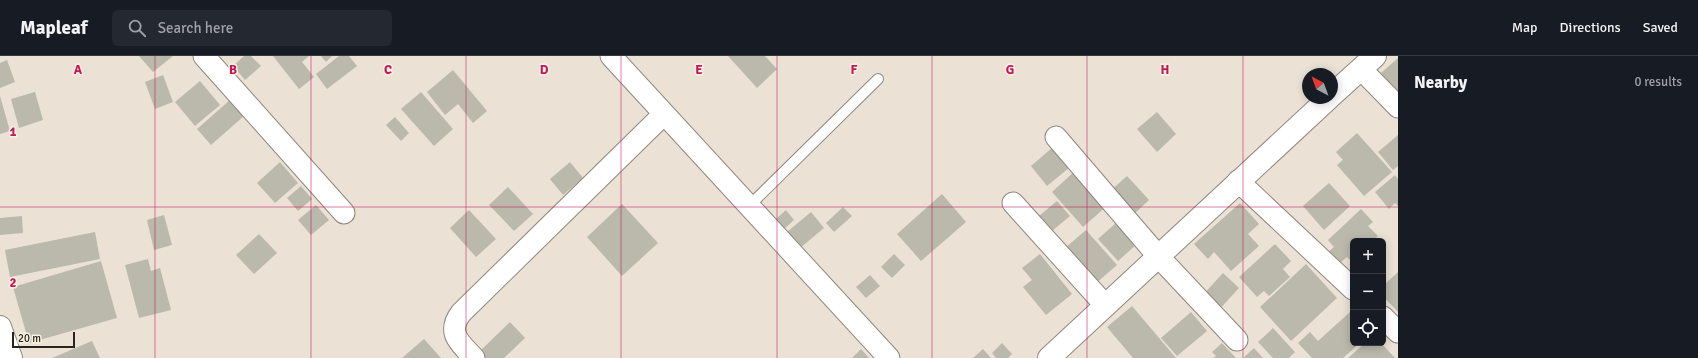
<!DOCTYPE html>
<html lang="en">
<head>
<meta charset="utf-8">
<style>
  body { margin:0; font-family:Signika,sans-serif; background:#242831; color:#f1f3f6 }
  .controls { position:absolute; right:12px; bottom:12px; display:grid; overflow:hidden; border-radius:6px; box-shadow:0 2px 10px #0003 }
  .controls button { width:36px; height:36px; display:grid; place-items:center; padding:0; border:0; border-bottom:1px solid #363941; background:#171b24; color:#f1f3f6; font:20px sans-serif }
  .compass { position:absolute; left:1302px; top:12px; width:36px; height:36px; border-radius:50%; background:#171b24; box-shadow:0 2px 10px #0003; rotate:319deg }
  .scale { position:absolute; left:12px; bottom:10px; width:63px; box-sizing:border-box; padding-left:4px; border:2px solid #282520; border-top:0; font-size:11px; line-height:14px; white-space:nowrap; color:#282520; -webkit-text-stroke:3px #f9f0e2; paint-order:stroke }
  .list { margin:0; padding:0; list-style:none }
  h2 { display:flex; justify-content:space-between; align-items:center; height:52px; margin:0; padding:0 16px; font-size:17px }
  h2 small { font-size:13px; font-weight:400; color:#9ea1a6 }
  .icon { flex:none; width:22px; height:22px; fill:none; stroke:currentColor; stroke-width:2; stroke-linecap:round; stroke-linejoin:round }
  .map { position:relative; flex:none; width:1398px; height:302px; overflow:hidden }
  header { display:flex; align-items:center; gap:24px; box-sizing:border-box; height:56px; padding:0 20px; background:#171b24; border-bottom:1px solid #363941 }
  header strong { font-size:19px }
  nav { display:flex; gap:22px; margin-inline-start:auto; font-size:14px }
  .search { width:280px; height:36px; background:#242831; display:flex; align-items:center; gap:10px; box-sizing:border-box; padding:0 14px; border-radius:6px; color:#9ea1a6; font-size:15px }
  main { display:flex }
  aside { flex:1; background:#171b24 }
  .map>svg:first-child { display:block }
  .building { fill:#bab9ab }
  .lines { fill:none; stroke-linecap:round; stroke-linejoin:round }
  .service-casing { stroke:#8f877b; stroke-width:12 }
  .minor-casing { stroke:#8f877b; stroke-width:23 }
  .tertiary-casing { stroke:#8f877b; stroke-width:24 }
  .service { stroke:#fff; stroke-width:10 }
  .minor { stroke:#fff; stroke-width:21 }
  .tertiary { stroke:#fff; stroke-width:22 }
  .grid { fill:none; stroke:#c2185b; stroke-width:1; stroke-opacity:0.55 }
  .grid-label { font-size:13px; text-anchor:middle; font-weight:bold; fill:#c2185b; stroke:#f9f0e2; stroke-width:3; stroke-linejoin:round; paint-order:stroke }
</style>
</head>
<body>
<header>
<strong>Mapleaf</strong>
<div class="search"><svg class="icon" aria-label="search" viewBox="0 0 24 24"><circle cx="10" cy="10" r="6"/><path d="M15 15l6 6"/></svg>Search here</div>
<nav><a>Map</a><a>Directions</a><a>Saved</a></nav>
</header>
<main>
<div class="map">
<svg width="1398" height="302" viewBox="0 0 1398 302">
  <rect width="100%" height="100%" fill="#ebe2d5"/>
  <g class="building">
    <polygon points="139,0 173,0 153,16"/>
    <polygon points="244,0 251,0 261,10 245,24 233,10"/>
    <polygon points="273,0 309,0 302,6 314,21 299,33"/>
    <polygon points="321,0 332,0 326,6"/>
    <polygon points="339,0 349,0 357,10 327,33 316,18"/>
    <polygon points="728,0 765,0 777,13 757,32"/>
    <polygon points="1398,2 1398,37 1381,17"/>
    <polygon points="7,4 15,26 0,32 0,7"/>
    <polygon points="453,14 487,55 473,67 458,48 445,59 427,36"/>
    <polygon points="163,19 173,46 155,53 145,26"/>
    <polygon points="200,25 220,49 195,70 175,46"/>
    <polygon points="35,36 43,64 19,72 11,43"/>
    <polygon points="421,36 453,73 434,90 401,53"/>
    <polygon points="0,40 10,75 0,78"/>
    <polygon points="230,44 244,60 211,89 197,73"/>
    <polygon points="1157,56 1176,78 1157,96 1137,73"/>
    <polygon points="395,61 409,77 401,85 386,69"/>
    <polygon points="1357,77 1392,116 1364,140 1337,109 1343,104 1336,96"/>
    <polygon points="1398,79 1398,110 1393,114 1378,96"/>
    <polygon points="1053,91 1070,111 1047,130 1031,110"/>
    <polygon points="280,106 298,127 275,147 257,127"/>
    <polygon points="570,106 583,122 563,139 550,123"/>
    <polygon points="1076,114 1108,149 1083,171 1052,136"/>
    <polygon points="1395,119 1398,123 1398,150 1395,147 1389,153 1375,136"/>
    <polygon points="1127,120 1149,144 1131,161 1109,136"/>
    <polygon points="1329,127 1350,150 1324,174 1303,150"/>
    <polygon points="301,130 312,143 298,155 287,142"/>
    <polygon points="508,131 533,158 514,175 489,149"/>
    <polygon points="942,138 966,166 921,205 897,178"/>
    <polygon points="1057,145 1070,160 1052,175 1039,160"/>
    <polygon points="1240,147 1259,168 1248,178 1259,190 1231,215 1214,196 1208,203 1194,188"/>
    <polygon points="622,148 658,187 622,220 587,181"/>
    <polygon points="316,149 329,164 311,179 298,164"/>
    <polygon points="843,151 852,160 834,176 826,167"/>
    <polygon points="1361,153 1373,166 1368,170 1378,180 1372,185 1353,185 1353,203 1351,205 1347,201 1340,207 1328,196 1334,191 1328,184"/>
    <polygon points="469,154 496,183 476,201 450,172"/>
    <polygon points="786,154 794,164 784,173 776,163"/>
    <polygon points="811,156 824,172 800,192 787,176"/>
    <polygon points="164,159 172,189 154,194 147,164"/>
    <polygon points="22,160 23,177 0,179 0,162"/>
    <polygon points="1117,166 1137,188 1118,205 1098,183"/>
    <polygon points="1086,174 1117,209 1095,228 1064,193"/>
    <polygon points="95,176 100,203 10,221 5,194"/>
    <polygon points="259,178 277,197 254,218 236,199"/>
    <polygon points="1275,188 1291,205 1283,213 1290,221 1269,240 1264,235 1257,241 1239,221"/>
    <polygon points="894,198 905,209 892,222 881,211"/>
    <polygon points="1040,198 1072,238 1046,259 1023,231 1032,224 1022,212"/>
    <polygon points="148,203 151,215 160,212 171,254 139,262 125,209"/>
    <polygon points="101,205 117,262 29,287 13,231"/>
    <polygon points="1306,208 1337,242 1291,285 1260,251"/>
    <polygon points="1398,216 1398,256 1383,240 1383,230"/>
    <polygon points="1223,217 1239,232 1217,256 1201,241"/>
    <polygon points="870,219 880,230 866,242 856,231"/>
    <polygon points="1132,250 1176,302 1133,302 1107,271"/>
    <polygon points="1191,256 1207,275 1177,300 1161,282"/>
    <polygon points="1350,256 1353,259 1353,287 1360,287 1343,302 1312,302 1298,287 1310,276 1318,285"/>
    <polygon points="510,266 525,282 504,302 483,302 478,297"/>
    <polygon points="1273,272 1295,296 1289,302 1273,302 1258,286"/>
    <polygon points="424,283 441,302 402,302"/>
    <polygon points="92,285 100,302 52,302"/>
    <polygon points="1002,287 1012,298 1008,302 996,302 992,297"/>
    <polygon points="1222,287 1236,302 1213,302 1216,300 1212,296"/>
    <polygon points="1365,287 1381,287 1395,302 1348,302"/>
    <polygon points="1254,292 1263,302 1243,302"/>
    <polygon points="861,293 869,302 852,302"/>
    <polygon points="983,293 991,302 973,302"/>
  </g>
  <g class="lines">
    <defs>
      <polyline id="service" points="749,150 878,23"/>
      <g id="minor">
        <polyline points="204,0 344,157"/>
        <polyline points="611,0 889,302"/>
        <polyline points="1361,13 1398,51"/>
        <polyline points="1056,81 1158,200 1237,284"/>
        <polyline points="1238,125 1353,233"/>
        <polyline points="1013,147 1105,249"/>
        <polyline points="1383,261 1398,276"/>
        <path d="M474,302C460,287 446,277 461,257L664,58"/>
      </g>
      <g id="tertiary">
        <polyline points="1332,39 1375,0"/>
        <polyline points="0,271 11,302"/>
        <polyline points="1049,302 1329,42"/>
      </g>
    </defs>
    <use href="#service" class="service-casing"/>
    <use href="#minor" class="minor-casing"/>
    <use href="#tertiary" class="tertiary-casing"/>
    <use href="#service" class="service"/>
    <use href="#minor" class="minor"/>
    <use href="#tertiary" class="tertiary"/>
  </g>
  <path class="grid" d="M155,0V302M311,0V302M466,0V302M621,0V302M777,0V302M932,0V302M1087,0V302M1243,0V302M0,151H1398"/>
  <g class="grid-label">
    <text x="78" y="18">A</text>
    <text x="233" y="18">B</text>
    <text x="388" y="18">C</text>
    <text x="544" y="18">D</text>
    <text x="699" y="18">E</text>
    <text x="854" y="18">F</text>
    <text x="1010" y="18">G</text>
    <text x="1165" y="18">H</text>
    <text x="13" y="80">1</text>
    <text x="13" y="231">2</text>
  </g>
</svg>
<div class="controls">
<button>+</button>
<button>−</button>
<button><svg class="icon" aria-label="locate" viewBox="0 0 24 24"><circle cx="12" cy="12" r="6"/><path d="M12 2v4M12 18v4M2 12h4M18 12h4"/></svg></button>
</div>
<svg class="compass" viewBox="-18 -18 36 36"><path d="M0-13l5 13h-10z" fill="#e53935"/><path d="M0 13l5-13h-10z" fill="#9ea1a6"/></svg>
<div class="scale">20 m</div>
</div>
<aside>
<h2>Nearby<small>0 results</small></h2>
<ul class="list">
</ul>
</aside>
</main>
</body>
</html>
